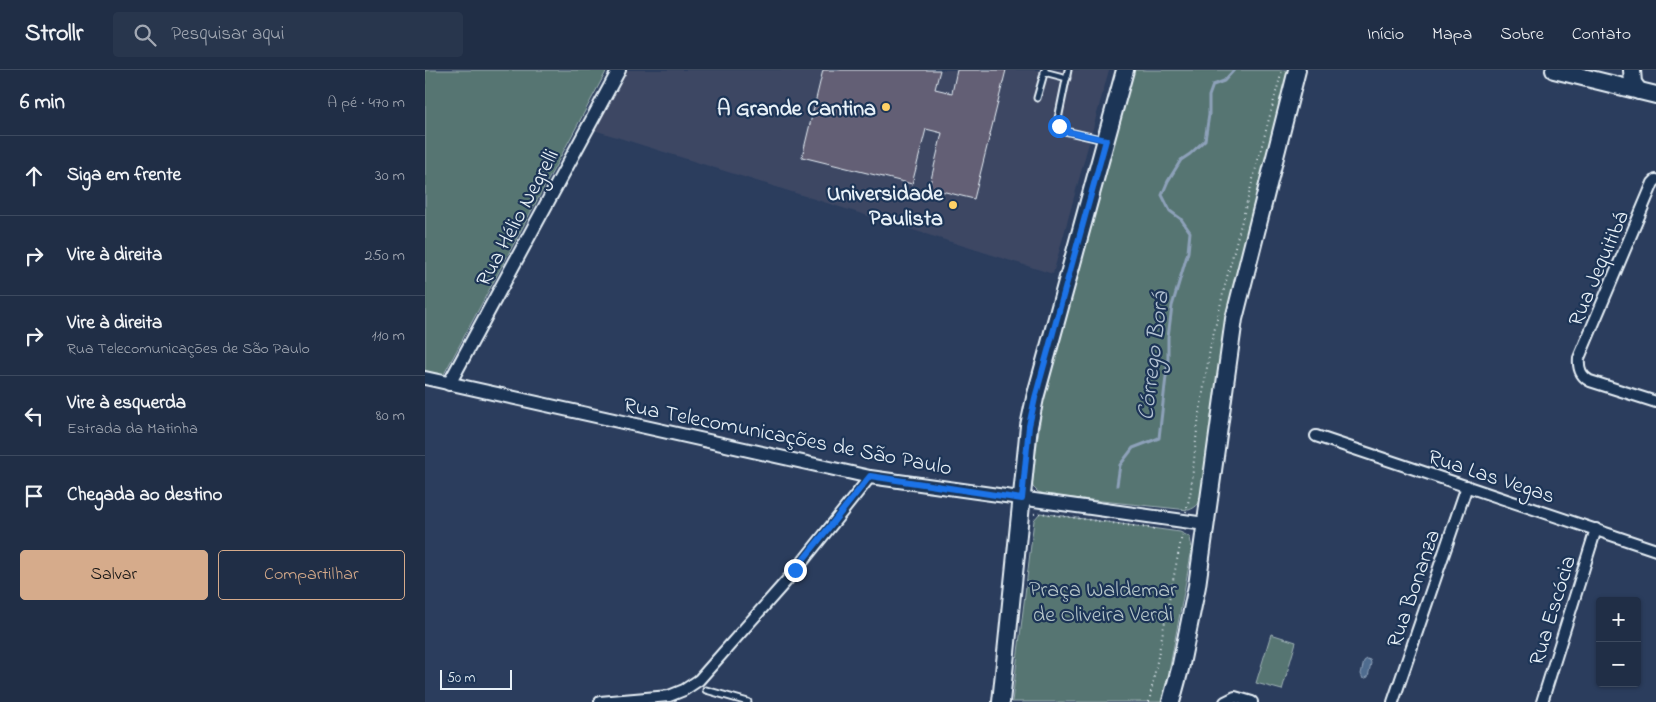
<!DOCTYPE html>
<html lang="pt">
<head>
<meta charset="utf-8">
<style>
  body { margin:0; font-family:"Indie Flower",sans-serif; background:#28364d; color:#f1f3f6 }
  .controls { position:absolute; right:15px; bottom:15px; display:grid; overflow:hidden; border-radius:5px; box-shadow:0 1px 4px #0004 }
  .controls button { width:45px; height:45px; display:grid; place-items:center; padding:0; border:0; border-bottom:1px solid #3d4a5f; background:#202e46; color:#f1f3f6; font:25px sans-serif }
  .scale { position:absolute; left:15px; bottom:12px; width:72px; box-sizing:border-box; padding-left:5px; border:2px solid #e8f1f8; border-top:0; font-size:14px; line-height:18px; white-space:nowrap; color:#e8f1f8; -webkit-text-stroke:4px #1d3557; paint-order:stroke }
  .stop { position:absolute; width:15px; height:15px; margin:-11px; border:4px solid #1a73e8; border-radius:50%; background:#fff }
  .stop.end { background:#1a73e8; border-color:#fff; box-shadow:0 1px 5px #0008 }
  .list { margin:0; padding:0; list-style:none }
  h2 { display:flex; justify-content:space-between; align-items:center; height:65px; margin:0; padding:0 20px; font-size:21px }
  h2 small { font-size:16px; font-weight:400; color:#a2a8b3 }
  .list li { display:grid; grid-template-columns:32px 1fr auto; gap:15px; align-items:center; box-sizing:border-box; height:80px; padding:0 20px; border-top:1px solid #3d4a5f }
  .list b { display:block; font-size:19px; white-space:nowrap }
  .list p { margin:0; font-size:16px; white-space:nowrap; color:#a2a8b3 }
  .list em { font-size:16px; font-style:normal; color:#a2a8b3 }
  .actions { display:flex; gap:10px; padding:15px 20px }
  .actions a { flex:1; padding:11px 0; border:1px solid #d6ab8b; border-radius:5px; text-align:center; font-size:18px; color:#d6ab8b }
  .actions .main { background:#d6ab8b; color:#111 }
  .icon { flex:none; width:28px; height:28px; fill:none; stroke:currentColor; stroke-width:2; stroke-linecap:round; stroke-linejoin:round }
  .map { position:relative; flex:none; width:1231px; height:632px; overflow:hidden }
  header { display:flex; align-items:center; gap:30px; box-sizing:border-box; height:70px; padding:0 25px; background:#202e46; border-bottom:1px solid #3d4a5f }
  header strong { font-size:24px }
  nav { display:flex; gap:28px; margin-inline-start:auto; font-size:18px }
  .search { width:350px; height:45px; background:#28364d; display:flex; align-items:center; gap:12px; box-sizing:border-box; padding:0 18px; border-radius:5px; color:#a2a8b3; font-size:19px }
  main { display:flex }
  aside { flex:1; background:#202e46 }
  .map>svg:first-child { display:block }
  .built { fill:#3c4764 }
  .green { fill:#567472; stroke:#9fb2b5 }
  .water { fill:#506c8f; stroke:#8da1b9 }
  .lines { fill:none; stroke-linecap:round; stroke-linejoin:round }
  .stream { stroke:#8da1b9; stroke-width:3 }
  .building { fill:#645f74; stroke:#e8f1f8 }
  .service-casing { stroke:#e8f1f8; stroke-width:9 }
  .minor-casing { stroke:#e8f1f8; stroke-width:14 }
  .tertiary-casing { stroke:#e8f1f8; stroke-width:16 }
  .primary-casing { stroke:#e8f1f8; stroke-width:20 }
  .path { stroke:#e8f1f8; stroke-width:2; stroke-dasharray:1 4; stroke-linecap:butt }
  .service { stroke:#1d3557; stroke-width:5 }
  .minor { stroke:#1d3557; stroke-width:10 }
  .tertiary { stroke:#1d3557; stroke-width:12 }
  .primary { stroke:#1d3557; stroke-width:16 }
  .route { stroke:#1a73e8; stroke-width:6 }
  .poi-dot { fill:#ffd166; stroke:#1d3557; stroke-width:2 }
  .labels { text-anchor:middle; stroke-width:4.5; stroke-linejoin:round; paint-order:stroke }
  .poi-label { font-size:22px; font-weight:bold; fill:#e8f1f8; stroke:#1d3557; text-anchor:end }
  .street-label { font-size:22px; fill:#e8f1f8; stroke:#1d3557 }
  .park-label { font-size:22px; fill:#b5c5c9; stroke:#1d3557 }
  .water-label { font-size:24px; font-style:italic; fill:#b3c2d3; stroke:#1d3557 }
</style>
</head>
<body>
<header>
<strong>Strollr</strong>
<div class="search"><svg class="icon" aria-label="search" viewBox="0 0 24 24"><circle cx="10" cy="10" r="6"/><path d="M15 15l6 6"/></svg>Pesquisar aqui</div>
<nav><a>Início</a><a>Mapa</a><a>Sobre</a><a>Contato</a></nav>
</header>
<main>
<aside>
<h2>6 min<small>A pé · 470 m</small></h2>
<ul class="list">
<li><svg class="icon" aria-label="ahead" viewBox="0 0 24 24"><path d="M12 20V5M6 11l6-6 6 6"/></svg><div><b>Siga em frente</b></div><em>30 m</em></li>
<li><svg class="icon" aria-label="right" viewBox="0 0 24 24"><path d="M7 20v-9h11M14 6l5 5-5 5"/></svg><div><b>Vire à direita</b></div><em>250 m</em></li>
<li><svg class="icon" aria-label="right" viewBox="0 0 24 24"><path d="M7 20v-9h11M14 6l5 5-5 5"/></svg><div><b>Vire à direita</b><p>Rua Telecomunicações de São Paulo</p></div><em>110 m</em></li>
<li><svg class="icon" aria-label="left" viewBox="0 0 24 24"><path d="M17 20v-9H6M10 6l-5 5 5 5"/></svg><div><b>Vire à esquerda</b><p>Estrada da Matinha</p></div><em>80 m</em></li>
<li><svg class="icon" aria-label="arrive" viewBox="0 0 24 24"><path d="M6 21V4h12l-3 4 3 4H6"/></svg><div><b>Chegada ao destino</b></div></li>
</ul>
<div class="actions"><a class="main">Salvar</a><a>Compartilhar</a></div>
</aside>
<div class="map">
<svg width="1231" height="632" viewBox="0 0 1231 632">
  <rect width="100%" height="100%" fill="#2b3d5d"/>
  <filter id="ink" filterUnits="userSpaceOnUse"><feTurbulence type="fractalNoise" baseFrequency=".02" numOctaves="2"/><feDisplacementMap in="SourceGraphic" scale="10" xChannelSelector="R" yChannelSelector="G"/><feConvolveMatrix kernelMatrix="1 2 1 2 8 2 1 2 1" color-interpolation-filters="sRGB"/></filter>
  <g filter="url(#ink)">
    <polygon class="built" points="202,0 684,0 628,204 169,60"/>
    <g class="green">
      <polygon points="0,0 182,0 18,306 0,302"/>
      <path d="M708,0H867L778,425C775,433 772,437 764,440L628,426L613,422L608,417L607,409L619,324L654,202Z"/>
      <polygon points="615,443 755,462 765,467 767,479 743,607 736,632 587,632 609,450"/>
      <polygon points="846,564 871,572 857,620 831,613"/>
    </g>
    <polygon class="water" points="942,589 945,590 946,593 943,607 938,609 936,604 939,591"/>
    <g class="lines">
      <polyline class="stream" points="692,415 695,395 708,378 734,368 743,289 743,267 747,236 763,182 765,162 756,149 745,141 737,125 743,111 756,90 765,84 780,70 784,45 784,26 788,15 799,11 809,0"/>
    </g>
    <polygon class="building" points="398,0 515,0 510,19 527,23 532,0 581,0 549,129 504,118 517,63 501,59 487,114 377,87"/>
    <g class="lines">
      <defs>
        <g id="service">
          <polyline points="643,0 633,49 634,56 640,61 679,70"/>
          <polyline points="619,2 642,8"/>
          <polyline points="612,28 620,0"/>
          <polyline points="281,620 323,632"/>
        </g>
        <g id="minor">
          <path d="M1231,110L1228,113L1154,288C1153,299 1156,306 1165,311L1231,332"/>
          <polyline points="891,366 1231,480"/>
          <polyline points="175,632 244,626 259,620 274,610 371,500 445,407"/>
          <polyline points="800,632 810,627 827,632"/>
          <polyline points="968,632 1042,416"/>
          <polyline points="1117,632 1171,459"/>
        </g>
        <g id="tertiary">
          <polyline points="0,308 445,407 780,454"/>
          <polyline points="24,314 194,0"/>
        </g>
        <g id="primary">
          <polyline points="1129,0 1231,25"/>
          <polyline points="1207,0 1208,13 1214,21"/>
          <polyline points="576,632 604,356 610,328 700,0"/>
          <polyline points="746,632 755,599 772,516 809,249 872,0"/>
        </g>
      </defs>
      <use href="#service" class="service-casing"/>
      <use href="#minor" class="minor-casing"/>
      <use href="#tertiary" class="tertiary-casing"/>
      <use href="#primary" class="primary-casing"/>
      <g class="path">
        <polyline points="761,442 766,420 772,360 785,279 802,207 857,0"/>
        <polyline points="609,444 615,443 730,459"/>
        <polyline points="724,632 757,465"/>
      </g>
      <use href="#service" class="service"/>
      <use href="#minor" class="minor"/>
      <use href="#tertiary" class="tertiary"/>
      <use href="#primary" class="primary"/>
    </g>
  </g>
  <g class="lines" filter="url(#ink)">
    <polyline class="route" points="370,500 445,406 597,429 604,356 610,328 681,70 640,61 634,56"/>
  </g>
  <g class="poi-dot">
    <circle cx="461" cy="37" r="5"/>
    <circle cx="528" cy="135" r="5"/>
  </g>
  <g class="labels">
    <g class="poi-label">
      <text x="451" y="45">A Grande Cantina</text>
      <text x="518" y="130">Universidade<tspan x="518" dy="25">Paulista</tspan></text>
    </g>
    <g class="street-label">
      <text transform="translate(91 147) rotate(-62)" y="8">Rua Hélio Negrelli</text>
      <text transform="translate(1172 198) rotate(-67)" y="8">Rua Jequitibá</text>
      <text transform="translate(363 365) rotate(11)" y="8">Rua Telecomunicações de São Paulo</text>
      <text transform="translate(1067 405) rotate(18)" y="8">Rua Las Vegas</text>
      <text transform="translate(987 518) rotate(-71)" y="8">Rua Bonanza</text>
      <text transform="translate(1126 540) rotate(-73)" y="8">Rua Escócia</text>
    </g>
    <g class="park-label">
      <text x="678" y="526">Praça Waldemar<tspan x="678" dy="25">de Oliveira Verdi</tspan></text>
    </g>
    <g class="water-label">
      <text transform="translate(727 286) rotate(-83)" y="8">Córrego Borá</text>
    </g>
  </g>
</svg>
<div class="controls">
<button>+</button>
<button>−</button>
</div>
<div class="scale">50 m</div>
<div class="stop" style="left:634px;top:56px"></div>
<div class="stop end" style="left:370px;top:500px"></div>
</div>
</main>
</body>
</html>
